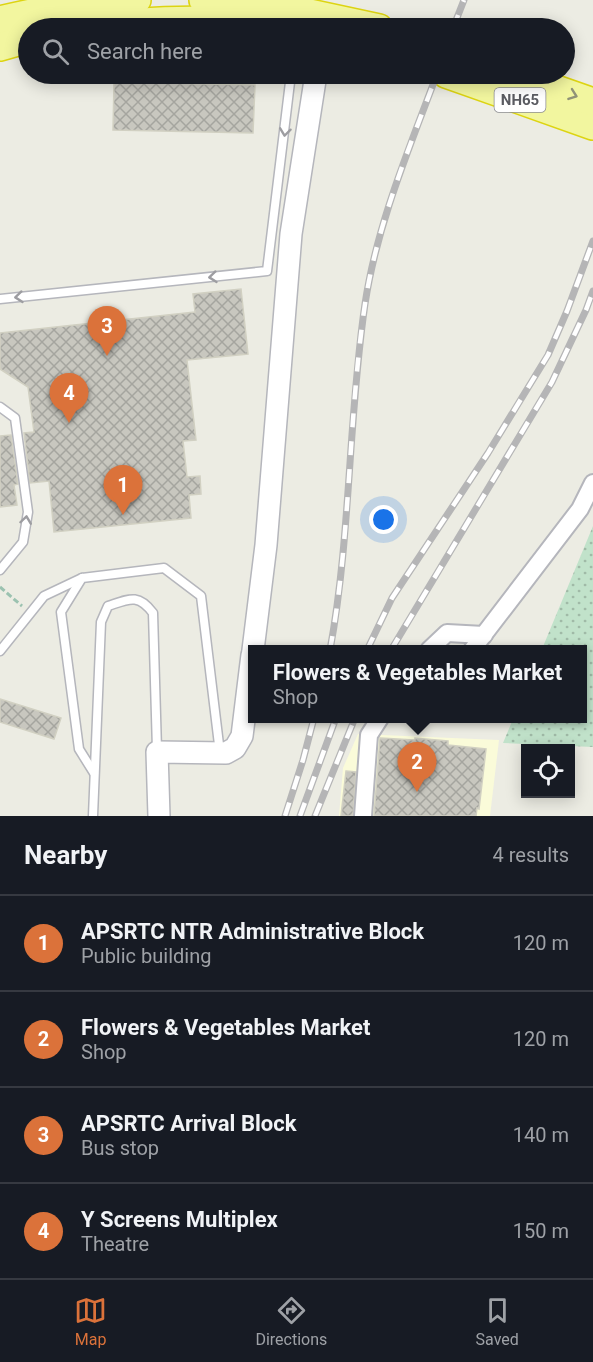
<!DOCTYPE html>
<html lang="en">
<head>
<meta charset="utf-8">
<style>
  body { margin:0; font-family:Roboto,sans-serif; background:#20242c; color:#f1f3f6 }
  .controls { position:absolute; right:18px; bottom:18px; display:grid; overflow:hidden; border-radius:0px; box-shadow:0 3px 15px #0003 }
  .controls button { width:54px; height:54px; display:grid; place-items:center; padding:0; border:0; border-bottom:2px solid #363941; background:#171b24; color:#f1f3f6; font:30px sans-serif }
  .you { position:absolute; left:384px; top:520px; width:21px; height:21px; margin:-15px; border:4px solid #fff; border-radius:50%; background:#1a73e8; box-shadow:0 0 0 9px #1a73e833 }
  .badge { display:grid; place-items:center; width:39px; height:39px; border-radius:50%; background:#db723a; color:#fff; font-size:20px; font-weight:700 }
  .pin { position:absolute; translate:-50% -50px; filter:drop-shadow(0 2px 3px #0008) }
  .pin::after { content:''; position:absolute; top:32px; width:21px; height:18px; background:inherit; clip-path:polygon(0 0,100% 0,50% 100%) }
  .popup { position:absolute; left:248px; top:645px; width:339px; height:78px; box-sizing:border-box; display:grid; place-content:center; border-radius:0px; background:#171b24; filter:drop-shadow(0 2px 4px #0005); font-size:20px; white-space:nowrap; color:#9ea1a6 }
  .popup b { font-size:22px; color:#f1f3f6 }
  .popup::after { content:''; position:absolute; left:50%; top:100%; margin-left:-12px; border:12px solid transparent; border-top-color:#171b24 }
  .list { margin:0; padding:0; list-style:none }
  h2 { display:flex; justify-content:space-between; align-items:center; height:78px; margin:0; padding:0 24px; font-size:26px }
  h2 small { font-size:20px; font-weight:400; color:#9ea1a6 }
  .list li { display:grid; grid-template-columns:39px 1fr auto; gap:18px; align-items:center; box-sizing:border-box; height:96px; padding:0 24px; border-top:2px solid #363941 }
  .list b { display:block; font-size:22px; white-space:nowrap }
  .list p { margin:0; font-size:20px; white-space:nowrap; color:#9ea1a6 }
  .list em { font-size:20px; font-style:normal; color:#9ea1a6 }
  .icon { flex:none; width:33px; height:33px; fill:none; stroke:currentColor; stroke-width:2; stroke-linecap:round; stroke-linejoin:round }
  .map { position:relative; flex:none; width:593px; height:816px; overflow:hidden }
  .search { position:absolute; background:#171b24; box-shadow:0 3px 15px #0003; left:18px; right:18px; top:18px; height:66px; display:flex; align-items:center; gap:15px; box-sizing:border-box; padding:0 21px; border-radius:33px; color:#9ea1a6; font-size:22px }
  .sheet { height:462px; background:#171b24 }
  nav { display:flex; justify-content:space-around; align-items:center; box-sizing:border-box; height:84px; border-top:2px solid #363941; background:#171b24; font-size:16px; color:#9ea1a6 }
  nav a { display:grid; justify-items:center; gap:3px }
  nav .on { color:#db723a }
  .map>svg:first-child { display:block }
  .commercial { fill:#fafbd9 }
  .park { fill:url(#park-dots) }
  .building { fill:url(#building-cross-hatch); stroke:#d1d0c2; stroke-width:1.5 }
  .lines { fill:none; stroke-linecap:round; stroke-linejoin:round }
  .service-casing { stroke:#b5b6bc; stroke-width:11 }
  .minor-casing { stroke:#b5b6bc; stroke-width:20 }
  .tertiary-casing { stroke:#b5b6bc; stroke-width:24 }
  .trunk-casing { stroke:#ddd412; stroke-width:30 }
  .path { stroke:#9bc2b0; stroke-width:3; stroke-dasharray:6 3; stroke-linecap:butt }
  .service { stroke:#fff; stroke-width:8 }
  .minor { stroke:#fff; stroke-width:16 }
  .tertiary { stroke:#fff; stroke-width:21 }
  .trunk { stroke:#f2f69f; stroke-width:27 }
  .rail-casing { stroke:#b5b5b6; stroke-width:7 }
  .rail { stroke:#fff; stroke-width:4.5; stroke-dasharray:14; stroke-linecap:butt }
  .oneway { stroke:#909277 }
  .oneway2 { stroke:#9d9da1 }
  .labels { text-anchor:middle; stroke-width:5; stroke-linejoin:round; paint-order:stroke }
  .shield { fill:#fff; stroke:#8c8d91; stroke-width:1.5 }
  .shield-label { font-size:15px; font-weight:bold; fill:#5b5c62 }
</style>
</head>
<body>
<div class="map">
<svg width="593" height="816" viewBox="0 0 593 816">
  <defs>
    <pattern id="park-dots" width="8" height="8" patternUnits="userSpaceOnUse" patternTransform="scale(1.5)"><rect width="8" height="8" fill="#c1e2ca"/><path d="M2 2h.1M6 6h.1" fill="none" stroke="#a0baa7" stroke-width="1.8" stroke-linecap="round"/></pattern>
    <pattern id="building-cross-hatch" width="8" height="8" patternUnits="userSpaceOnUse" patternTransform="scale(1.5)"><rect width="8" height="8" fill="#c8c7bf"/><path d="M0 0l8 8M0 8l8-8" fill="none" stroke="#a5a59f"/></pattern>
  </defs>
  <rect width="100%" height="100%" fill="#ecece3"/>
  <polygon class="commercial" points="358,734 499,740 490,816 339,816 343,768"/>
  <polygon class="park" points="593,526 593,747 503,743 513,719 582,718 582,650 542,649"/>
  <g class="building">
    <polygon points="114,82 255,85 253,133 113,130"/>
    <polygon points="241,289 248,354 187,360 196,440 183,441 187,477 200,476 201,494 189,495 191,518 54,532 49,481 30,483 24,433 34,432 28,387 0,369 0,333 195,312 193,294"/>
    <polygon points="11,435 18,484 14,485 17,505 0,507 0,436"/>
    <polygon points="0,699 61,718 54,739 0,722"/>
    <polygon points="380,738 415,740 415,738 448,741 448,745 486,749 479,809 477,808 476,816 374,816"/>
    <polygon points="346,771 356,772 353,816 341,816"/>
  </g>
  <g class="lines">
    <defs>
      <g id="service">
        <polyline points="0,299 267,271 291,74"/>
        <polyline points="0,407 15,418 28,512 23,542 0,570"/>
        <polyline points="0,651 44,596 82,578"/>
        <polyline points="94,773 79,749 61,612 82,578 164,568 201,596 220,753"/>
        <path d="M93,816L101,622L108,606C129,599 138,593 153,613L157,750"/>
      </g>
      <g id="minor">
        <polyline points="429,650 447,633 484,635"/>
        <polyline points="472,650 580,509 593,483"/>
        <polyline points="363,816 369,735 380,718"/>
      </g>
      <g id="tertiary">
        <polyline points="253,650 266,545 291,234 316,74"/>
        <polyline points="159,816 157,752 226,753 235,748 242,736 252,655"/>
      </g>
      <g id="trunk">
        <polyline points="203,0 291,9 379,28"/>
        <path d="M0,20C45,9 91,2 137,0"/>
        <path d="M82,28C154,18 224,17 295,28"/>
        <polyline points="0,47 28,39"/>
        <polyline points="446,74 593,126"/>
        <polyline points="513,74 593,102"/>
      </g>
    </defs>
    <use href="#service" class="service-casing"/>
    <use href="#minor" class="minor-casing"/>
    <use href="#tertiary" class="tertiary-casing"/>
    <use href="#trunk" class="trunk-casing"/>
    <polyline class="path" points="0,587 22,606"/>
    <use href="#service" class="service"/>
    <use href="#minor" class="minor"/>
    <use href="#tertiary" class="tertiary"/>
    <use href="#trunk" class="trunk"/>
    <defs>
      <g id="rail">
        <polyline points="453,28 464,0"/>
        <path d="M330,650C351,536 348,419 365,304C377,224 409,149 437,74"/>
        <polyline points="367,650 392,598 488,453 548,355 567,311 593,241"/>
        <polyline points="391,650 552,382 586,310 593,291"/>
        <polyline points="285,816 303,760 314,718"/>
        <polyline points="300,816 336,718"/>
        <polyline points="315,816 355,718"/>
      </g>
    </defs>
    <use href="#rail" class="rail-casing"/>
    <use href="#rail" class="rail"/>
  </g>
  <defs><path id="oneway-chevron" d="M-2-3.5L2.5 0L-2 3.5" fill="none" stroke-width="1.6" stroke-linecap="round" stroke-linejoin="round" transform="scale(1.5)"/></defs>
  <use class="oneway" href="#oneway-chevron" transform="translate(573 95) rotate(20)"/>
  <g class="oneway2">
    <use href="#oneway-chevron" transform="translate(285 132) rotate(97)"/>
    <use href="#oneway-chevron" transform="translate(213 277) rotate(174)"/>
    <use href="#oneway-chevron" transform="translate(19 297) rotate(174)"/>
    <use href="#oneway-chevron" transform="translate(26 520) rotate(-82)"/>
  </g>
  <g class="labels">
    <rect class="shield" x="494.5" y="88" width="51" height="24" rx="4.5"/>
    <g class="shield-label">
      <text x="520" y="105">NH65</text>
    </g>
  </g>
</svg>
<div class="controls">
<button><svg class="icon" aria-label="locate" viewBox="0 0 24 24"><circle cx="12" cy="12" r="6"/><path d="M12 2v4M12 18v4M2 12h4M18 12h4"/></svg></button>
</div>
<div class="you"></div>
<div class="pin badge" style="left:123px;top:515px">1</div>
<div class="pin badge" style="left:417px;top:792px">2</div>
<div class="popup"><b>Flowers &amp; Vegetables Market</b>Shop</div>
<div class="pin badge" style="left:107px;top:356px">3</div>
<div class="pin badge" style="left:69px;top:423px">4</div>
<div class="search"><svg class="icon" aria-label="search" viewBox="0 0 24 24"><circle cx="10" cy="10" r="6"/><path d="M15 15l6 6"/></svg>Search here</div>
</div>
<section class="sheet">
<h2>Nearby<small>4 results</small></h2>
<ul class="list">
<li><span class="badge">1</span><div><b>APSRTC NTR Administrative Block</b><p>Public building</p></div><em>120 m</em></li>
<li><span class="badge">2</span><div><b>Flowers &amp; Vegetables Market</b><p>Shop</p></div><em>120 m</em></li>
<li><span class="badge">3</span><div><b>APSRTC Arrival Block</b><p>Bus stop</p></div><em>140 m</em></li>
<li><span class="badge">4</span><div><b>Y Screens Multiplex</b><p>Theatre</p></div><em>150 m</em></li>
</ul>
</section>
<nav>
<a class="on"><svg class="icon" aria-label="map" viewBox="0 0 24 24"><path d="M3 6l6-2 6 2 6-2v14l-6 2-6-2-6 2zM9 4v14M15 6v14"/></svg>Map</a>
<a><svg class="icon" aria-label="directions" viewBox="0 0 24 24"><path d="M12 3l9 9-9 9-9-9zM9 14v-3h6M13 9l2 2-2 2"/></svg>Directions</a>
<a><svg class="icon" aria-label="saved" viewBox="0 0 24 24"><path d="M7 4h10v16l-5-4-5 4z"/></svg>Saved</a>
</nav>
</body>
</html>
